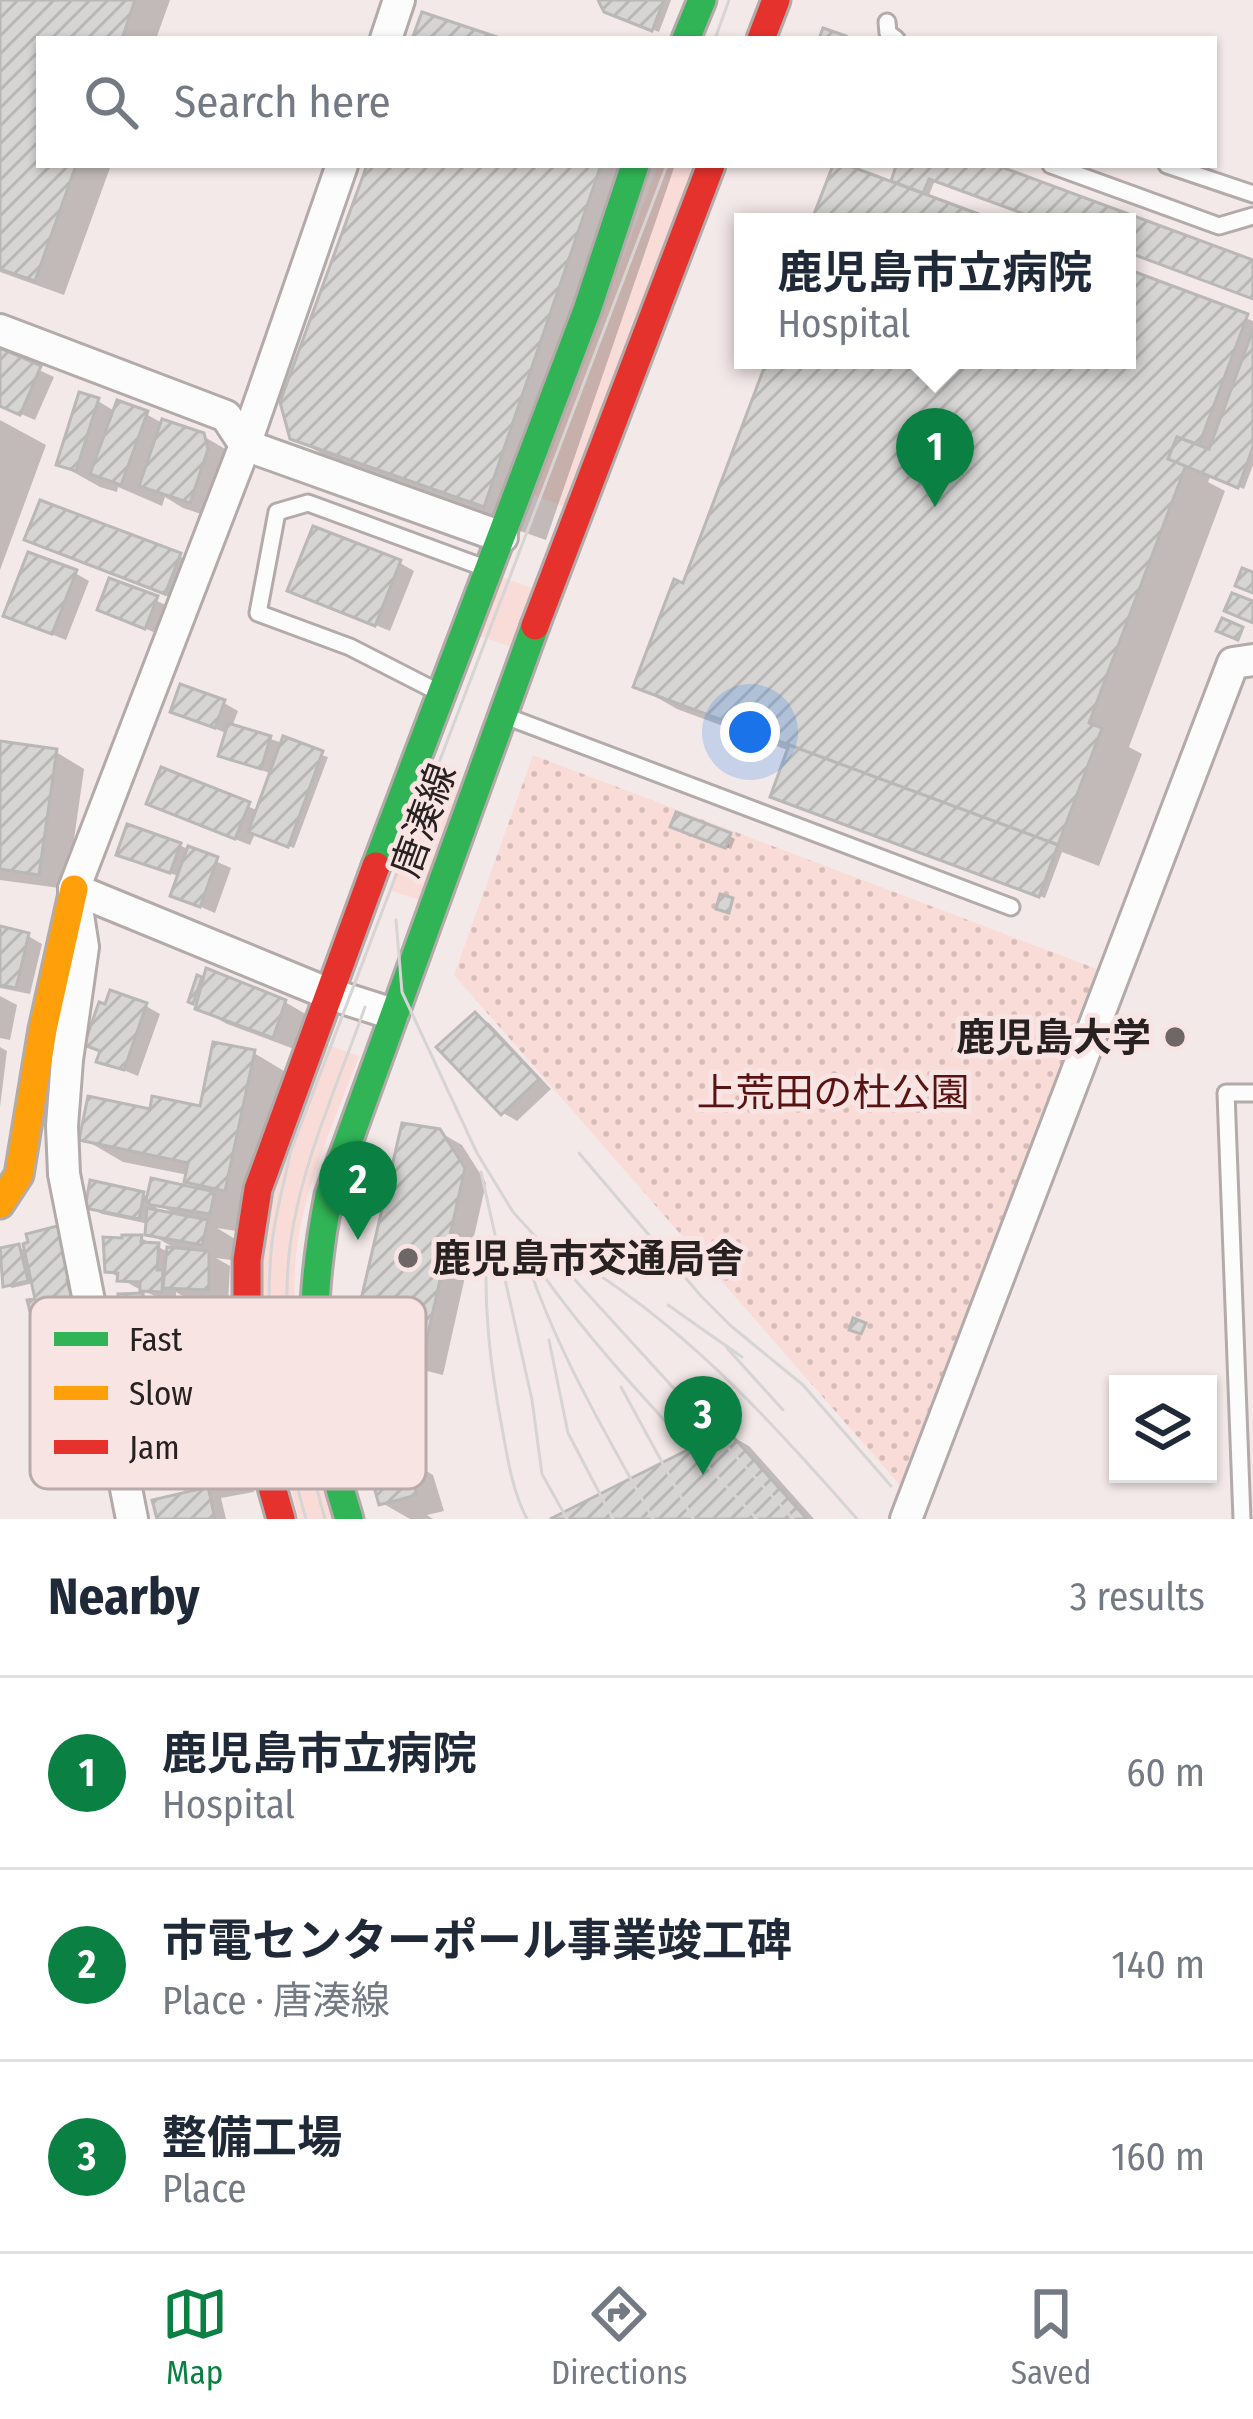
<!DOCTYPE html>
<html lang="en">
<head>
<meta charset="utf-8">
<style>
  body { margin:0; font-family:"Fira Sans Condensed","Noto Sans JP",sans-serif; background:#f2f2f3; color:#1f2937 }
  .controls { position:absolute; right:36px; bottom:36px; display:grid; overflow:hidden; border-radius:0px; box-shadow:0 3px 9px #0004 }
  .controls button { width:108px; height:108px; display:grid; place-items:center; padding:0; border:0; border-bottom:3px solid #e0e1e3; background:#fff; color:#1f2937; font:60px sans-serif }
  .you { position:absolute; left:750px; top:732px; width:42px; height:42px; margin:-30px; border:9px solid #fff; border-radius:50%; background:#1a73e8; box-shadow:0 0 0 18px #1a73e833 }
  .badge { display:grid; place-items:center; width:78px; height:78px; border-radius:50%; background:#0b8043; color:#fff; font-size:39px; font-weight:700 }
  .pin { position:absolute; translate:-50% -99px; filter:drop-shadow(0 3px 6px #0008) }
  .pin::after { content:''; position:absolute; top:63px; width:42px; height:36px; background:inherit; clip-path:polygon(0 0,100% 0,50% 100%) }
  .popup { position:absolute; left:734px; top:213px; width:402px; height:156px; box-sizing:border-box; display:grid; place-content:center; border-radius:0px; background:#fff; filter:drop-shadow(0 3px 9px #0005); font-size:39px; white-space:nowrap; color:#747a83 }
  .popup b { font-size:45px; color:#1f2937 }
  .popup::after { content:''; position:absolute; left:50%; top:100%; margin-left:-24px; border:24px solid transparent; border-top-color:#fff }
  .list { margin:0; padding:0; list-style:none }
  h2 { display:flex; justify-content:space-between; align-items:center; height:156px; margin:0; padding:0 48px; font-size:51px }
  h2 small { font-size:39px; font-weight:400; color:#747a83 }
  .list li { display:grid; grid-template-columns:78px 1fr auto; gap:36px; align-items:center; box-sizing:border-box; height:192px; padding:0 48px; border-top:3px solid #e0e1e3 }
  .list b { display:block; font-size:45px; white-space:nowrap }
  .list p { margin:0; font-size:39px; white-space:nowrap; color:#747a83 }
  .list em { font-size:39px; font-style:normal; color:#747a83 }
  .icon { flex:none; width:66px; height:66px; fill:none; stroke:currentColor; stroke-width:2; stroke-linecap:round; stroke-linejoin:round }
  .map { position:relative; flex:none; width:1253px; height:1519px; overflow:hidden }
  .search { position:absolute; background:#fff; box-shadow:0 3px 9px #0004; left:36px; right:36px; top:36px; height:132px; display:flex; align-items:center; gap:30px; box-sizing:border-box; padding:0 42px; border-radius:0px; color:#747a83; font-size:45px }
  .sheet { height:732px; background:#fff }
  nav { display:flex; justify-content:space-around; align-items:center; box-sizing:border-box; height:168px; border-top:3px solid #e0e1e3; background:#fff; font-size:33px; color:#747a83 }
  nav a { display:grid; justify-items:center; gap:6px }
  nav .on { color:#0b8043 }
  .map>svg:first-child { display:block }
  .grass { fill:#f9dbd8 }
  .park { fill:url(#park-dots) }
  .shadow { fill:#0003; fill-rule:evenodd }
  .building { fill:url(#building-hatch); stroke:#b9b8b6; stroke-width:3 }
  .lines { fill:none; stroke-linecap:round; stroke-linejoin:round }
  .lane-casing { stroke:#b3abaa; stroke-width:21 }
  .street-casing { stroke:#b3abaa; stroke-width:36 }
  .fast-casing { stroke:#b3abaa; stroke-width:33 }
  .slow-casing { stroke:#b3abaa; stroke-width:33 }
  .jam-casing { stroke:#b3abaa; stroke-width:33 }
  .lane { stroke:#fdfcfc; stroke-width:15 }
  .street { stroke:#fdfcfc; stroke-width:30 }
  .fast { stroke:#30b455; stroke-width:27 }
  .slow { stroke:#ff9f0a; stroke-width:27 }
  .jam { stroke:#e5322d; stroke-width:27 }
  .tram { stroke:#d7d4d4; stroke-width:3 }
  .poi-dot { fill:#6f6767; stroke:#f8e5e3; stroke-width:4.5 }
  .labels { text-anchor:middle; stroke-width:10; stroke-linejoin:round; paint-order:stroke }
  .street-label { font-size:39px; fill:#282121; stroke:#f8e5e3 }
  .poi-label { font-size:39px; font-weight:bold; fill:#282121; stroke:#f8e5e3; text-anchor:end }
  .park-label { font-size:39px; fill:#5a1313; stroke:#f8e5e3 }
  .key { fill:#f8e5e3; stroke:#baaaa9; stroke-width:3 }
  .key-label { font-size:33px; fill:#282121 }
</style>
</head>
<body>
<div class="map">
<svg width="1253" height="1519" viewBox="0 0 1253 1519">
  <defs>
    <pattern id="park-dots" width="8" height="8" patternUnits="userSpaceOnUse" patternTransform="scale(3)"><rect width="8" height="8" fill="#f9dbd8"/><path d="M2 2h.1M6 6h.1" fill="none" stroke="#d5bcb9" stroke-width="1.8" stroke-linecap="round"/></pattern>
    <pattern id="building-hatch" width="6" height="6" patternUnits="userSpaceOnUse" patternTransform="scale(3)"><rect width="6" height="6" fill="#d6d5d4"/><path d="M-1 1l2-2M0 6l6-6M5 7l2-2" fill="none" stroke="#b8b7b6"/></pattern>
  </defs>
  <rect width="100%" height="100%" fill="#f3e9e8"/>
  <g class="grass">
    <polygon points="658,165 693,165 565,507 534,495"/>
    <polygon points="501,577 532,588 511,647 480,636"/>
    <polygon points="428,775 459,787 420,900 389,890"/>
    <path d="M328,1045L359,1056C336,1117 306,1181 297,1247C285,1333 317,1435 333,1519H299C276,1430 257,1339 264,1246C270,1180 305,1107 328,1045Z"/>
  </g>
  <polygon class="park" points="533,755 1102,971 905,1491 454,975"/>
  <g class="shadow">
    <polygon points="0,0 170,0 156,39 39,39 39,165 111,165 64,295 0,272"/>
    <polygon points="601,0 671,0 659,32 613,14"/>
    <polygon points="370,165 675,165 546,540 355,473 293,437"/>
    <polygon points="836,165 893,185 896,165 987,165 1253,263 1253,297 1127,251 1127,222 1050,222 935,180 928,198 992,222 814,222"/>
    <polygon points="1127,272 1253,321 1253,465 1244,489 1211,475 1208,482 1225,491 1129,747 1142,754 1099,866 1062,852 1045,898 779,799 790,751 677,709 637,686 685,587 770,360 1127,360"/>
    <polygon points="0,352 54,377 35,420 0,405"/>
    <polygon points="98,401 116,412 146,414 164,424 203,436 244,460 248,474 231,524 183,508 165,497 162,506 118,487 117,492 100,487 59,464"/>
    <polygon points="0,420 46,445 0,570"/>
    <polygon points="28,539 179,556 201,568 187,604 50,551"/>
    <polygon points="400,563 414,571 390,631 290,590"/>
    <polygon points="75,573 89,581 66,640 21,622"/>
    <polygon points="111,582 171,607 160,635 101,609"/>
    <polygon points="224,703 238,711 232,727 328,757 294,848 255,834 250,845 164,811 163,771 259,811 272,774 222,755 228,734 174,711"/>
    <polygon points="0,744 56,752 84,769 67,889 0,880"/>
    <polygon points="679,829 729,836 735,839 731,849"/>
    <polygon points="179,845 231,868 215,913 173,895 180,877 120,853"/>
    <polygon points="0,929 28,936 42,944 30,994 0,988"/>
    <polygon points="0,996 17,1005 10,1040 0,1038"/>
    <polygon points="285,1002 314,1019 302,1052 227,1024 197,1007"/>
    <polygon points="146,1006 160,1014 138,1076 99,1060 102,1052 87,1044"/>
    <polygon points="475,1015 489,1023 551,1089 517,1121 503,1113"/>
    <polygon points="0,1047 7,1051 0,1107"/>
    <path d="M254,1053L294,1077L236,1231L217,1228L235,1239L231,1260L216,1258L230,1266L228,1303L188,1299L176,1292V1298L157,1297L135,1287L108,1271L141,1238L170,1253L171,1246L148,1233L149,1224L102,1214L88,1206L143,1194L150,1198L206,1192L187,1181L188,1175L123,1162L82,1138L153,1112L202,1110ZM157,1204L179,1216L155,1213Z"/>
    <polygon points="439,1132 462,1145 486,1183 443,1375 375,1358 353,1346"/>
    <polygon points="61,1228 95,1364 67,1372 45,1359 34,1283 12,1288 6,1285 0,1264 0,1252 18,1247 28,1252"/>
    <polygon points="208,1314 222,1322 223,1409 147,1410 133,1402 132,1345 123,1341"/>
    <polygon points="727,1434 749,1446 814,1519 557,1519"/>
    <polygon points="213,1448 249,1464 254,1492 221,1498 226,1519 160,1519 156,1502 196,1493 188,1487"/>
    <polygon points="405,1458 433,1475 444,1511 427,1515 433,1519 410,1519 382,1503"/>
  </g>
  <g class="building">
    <polygon points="0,0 135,0 122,39 39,39 39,165 76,165 35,281 0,269"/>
    <polygon points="598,0 664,0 652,31 604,12"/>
    <polygon points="422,12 503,39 412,39"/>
    <polygon points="823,28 846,36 845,39 819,39"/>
    <polygon points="367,165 601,165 484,507 290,439 280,402"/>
    <polygon points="833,165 847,165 1000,222 811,222"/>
    <polygon points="892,165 996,165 1253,260 1253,299 1127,252 1127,222 1046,222 929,179 923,193 891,181 896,166"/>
    <polygon points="1127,269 1248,314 1199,445 1177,437 1168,459 1186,465 1089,723 1102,728 1058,845 633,687 674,579 683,583 767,360 1127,360"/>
    <polygon points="1253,330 1253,447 1238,488 1168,459 1177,437 1209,449"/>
    <polygon points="0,348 41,366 20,415 0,406"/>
    <polygon points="79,392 99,398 76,471 56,465"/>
    <polygon points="117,400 148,411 121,485 90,474"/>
    <polygon points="162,419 204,433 208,449 190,503 139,486"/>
    <polygon points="40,500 181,553 165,594 24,540"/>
    <polygon points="313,526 401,560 375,626 287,591"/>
    <polygon points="28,552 77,570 52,634 3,616"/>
    <polygon points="1242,568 1253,572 1253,593 1235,586"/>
    <polygon points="109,578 158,596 145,629 97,610"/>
    <polygon points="1232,593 1253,601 1253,623 1224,611"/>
    <polygon points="1222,618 1243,627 1238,640 1216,631"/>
    <polygon points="180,684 225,700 215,728 170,712"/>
    <polygon points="228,723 271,736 261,769 218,756"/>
    <polygon points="283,736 323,751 288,847 248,832"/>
    <polygon points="0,741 57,749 39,875 0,869"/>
    <polygon points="789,745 1058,845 1039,897 770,797"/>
    <polygon points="161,767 250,802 235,839 146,804"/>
    <polygon points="676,812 731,833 725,848 670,827"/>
    <polygon points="127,824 181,843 170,873 116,855"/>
    <polygon points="188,846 218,857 200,907 170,896"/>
    <polygon points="720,894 733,898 729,913 716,909"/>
    <polygon points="0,926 29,933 16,988 0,985"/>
    <polygon points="206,968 286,1000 273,1038 195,1009"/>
    <polygon points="197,975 202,977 193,1004 188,1002"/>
    <polygon points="110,990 147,1003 124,1070 96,1062 100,1051 84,1045 99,1002 105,1004"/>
    <polygon points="475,1012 539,1079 501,1115 436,1047"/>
    <polygon points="213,1042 255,1050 225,1191 184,1182 188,1163 79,1140 88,1096 150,1109 152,1096 200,1106"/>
    <polygon points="402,1123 440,1129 465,1168 421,1365 350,1347"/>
    <polygon points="151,1178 211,1191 214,1195 210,1214 151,1205 146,1201"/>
    <polygon points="90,1180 144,1192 139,1219 85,1208"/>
    <polygon points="147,1208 208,1220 202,1245 145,1235"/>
    <polygon points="61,1225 75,1278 67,1280 83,1342 73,1345 75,1353 43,1361 27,1300 35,1299 23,1244 28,1242 26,1234"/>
    <polygon points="122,1235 142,1235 141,1242 159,1243 157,1270 163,1270 162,1292 140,1291 140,1282 117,1281 118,1273 105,1272 103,1237 122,1238"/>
    <polygon points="19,1244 28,1281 3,1287 0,1248"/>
    <polygon points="167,1247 209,1251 209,1290 163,1288"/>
    <polygon points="143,1293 144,1303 119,1304 118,1294"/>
    <polygon points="209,1311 210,1402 130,1403 128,1342 121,1342 120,1317 124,1312"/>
    <polygon points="853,1318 866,1323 861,1334 849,1330"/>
    <polygon points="727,1430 807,1519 550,1519"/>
    <polygon points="214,1445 214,1450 228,1448 233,1480 185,1489 178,1451"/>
    <polygon points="405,1455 417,1495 379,1505 368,1465"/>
    <polygon points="208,1487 215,1519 157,1519 152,1500"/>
  </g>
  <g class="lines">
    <defs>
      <g id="lane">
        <polyline points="887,22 888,33 896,39"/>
        <polyline points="1051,165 1219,226 1253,216"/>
        <polyline points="1167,165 1253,194"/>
        <polyline points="438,692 350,647 258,613 277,512 308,503 485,568"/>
        <polyline points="508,717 1011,907"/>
        <polyline points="1242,1519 1226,1093 1253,1093"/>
      </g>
      <g id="street">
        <polyline points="386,39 399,0"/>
        <polyline points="0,330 226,416 245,445 502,537"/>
        <polyline points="74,889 327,993 393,1014"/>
        <polyline points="132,1519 64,1174 62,1126 67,1060 83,947 74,889 245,445 342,165"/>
        <polyline points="906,1519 1233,663 1253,660"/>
      </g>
      <g id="fast">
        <polyline points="686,39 702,0"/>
        <polyline points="376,866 587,310 635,165"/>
        <path d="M349,1519C311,1395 304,1323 329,1195L535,626"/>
      </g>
      <polyline id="slow" points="0,1204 19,1175 43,1029 74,889"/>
      <g id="jam">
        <polyline points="761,39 776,0"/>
        <polyline points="535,626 711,165"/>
        <polyline points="281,1519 257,1434 247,1334 247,1260 258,1189 376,866"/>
      </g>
    </defs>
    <use href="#lane" class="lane-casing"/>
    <use href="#street" class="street-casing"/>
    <use href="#fast" class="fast-casing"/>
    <use href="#slow" class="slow-casing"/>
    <use href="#jam" class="jam-casing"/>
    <use href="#lane" class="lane"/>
    <use href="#street" class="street"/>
    <use href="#fast" class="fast"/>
    <use href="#slow" class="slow"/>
    <use href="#jam" class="jam"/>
    <g class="tram">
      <polyline points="715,39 729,0"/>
      <polyline points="396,920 402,992 477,1153 513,1212 793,1519"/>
      <polyline points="579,1153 701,1296 731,1326 803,1385 891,1486"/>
      <polyline points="481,1172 532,1400 542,1474 567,1519"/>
      <path d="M487,1240C483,1305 490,1364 502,1428C508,1460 512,1490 527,1519"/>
      <path d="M520,1241C586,1343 674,1430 757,1519"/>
      <path d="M555,1248C676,1316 767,1416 857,1519"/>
      <path d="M533,1278C563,1362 610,1441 653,1519"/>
      <polyline points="668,1305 742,1357"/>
      <polyline points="549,1340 568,1433 613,1519"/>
      <polyline points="727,1348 783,1410"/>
      <polyline points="621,1387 693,1519"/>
      <path d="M306,1519C281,1430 263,1347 271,1253C273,1220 284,1186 290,1153L667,165"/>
      <path d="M325,1519C301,1433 280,1345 289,1255C298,1170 337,1087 365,1007"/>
    </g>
  </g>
  <g class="poi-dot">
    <circle cx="1175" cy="1037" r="12"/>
    <circle cx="408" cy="1258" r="12"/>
  </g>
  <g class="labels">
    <g class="street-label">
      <text transform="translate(423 820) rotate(-70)" y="14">唐湊線</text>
    </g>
    <g class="poi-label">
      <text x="1151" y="1051">鹿児島大学</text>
      <text x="432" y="1272" text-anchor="start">鹿児島市交通局舎</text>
    </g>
    <g class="park-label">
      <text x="833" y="1106">上荒田の杜公園</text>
    </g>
  </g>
  <rect x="30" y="1297" width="396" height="192" rx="18" class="key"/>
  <rect x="54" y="1332" width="54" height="14" fill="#30b455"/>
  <rect x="54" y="1386" width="54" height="14" fill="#ff9f0a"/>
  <rect x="54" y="1440" width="54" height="14" fill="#e5322d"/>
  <g class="key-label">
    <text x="129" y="1351">Fast</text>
    <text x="129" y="1405">Slow</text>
    <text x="129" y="1459">Jam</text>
  </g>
</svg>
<div class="controls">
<button><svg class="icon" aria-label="layers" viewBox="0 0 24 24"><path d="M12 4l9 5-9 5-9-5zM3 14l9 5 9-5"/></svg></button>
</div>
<div class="you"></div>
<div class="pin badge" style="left:935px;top:507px">1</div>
<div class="popup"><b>鹿児島市立病院</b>Hospital</div>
<div class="pin badge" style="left:358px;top:1240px">2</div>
<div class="pin badge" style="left:703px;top:1475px">3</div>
<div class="search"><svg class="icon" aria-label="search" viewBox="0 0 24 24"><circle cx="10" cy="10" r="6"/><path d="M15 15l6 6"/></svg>Search here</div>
</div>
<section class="sheet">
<h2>Nearby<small>3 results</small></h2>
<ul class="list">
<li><span class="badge">1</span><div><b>鹿児島市立病院</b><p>Hospital</p></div><em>60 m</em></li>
<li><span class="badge">2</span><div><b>市電センターポール事業竣工碑</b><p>Place · 唐湊線</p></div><em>140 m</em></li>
<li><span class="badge">3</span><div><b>整備工場</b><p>Place</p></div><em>160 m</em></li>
</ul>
</section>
<nav>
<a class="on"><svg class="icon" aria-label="map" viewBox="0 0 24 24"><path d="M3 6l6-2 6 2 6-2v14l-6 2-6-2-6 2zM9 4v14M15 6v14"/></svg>Map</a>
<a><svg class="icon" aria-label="directions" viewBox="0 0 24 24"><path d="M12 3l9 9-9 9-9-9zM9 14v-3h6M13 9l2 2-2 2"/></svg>Directions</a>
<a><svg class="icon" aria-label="saved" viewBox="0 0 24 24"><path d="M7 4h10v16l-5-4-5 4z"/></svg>Saved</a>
</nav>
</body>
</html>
